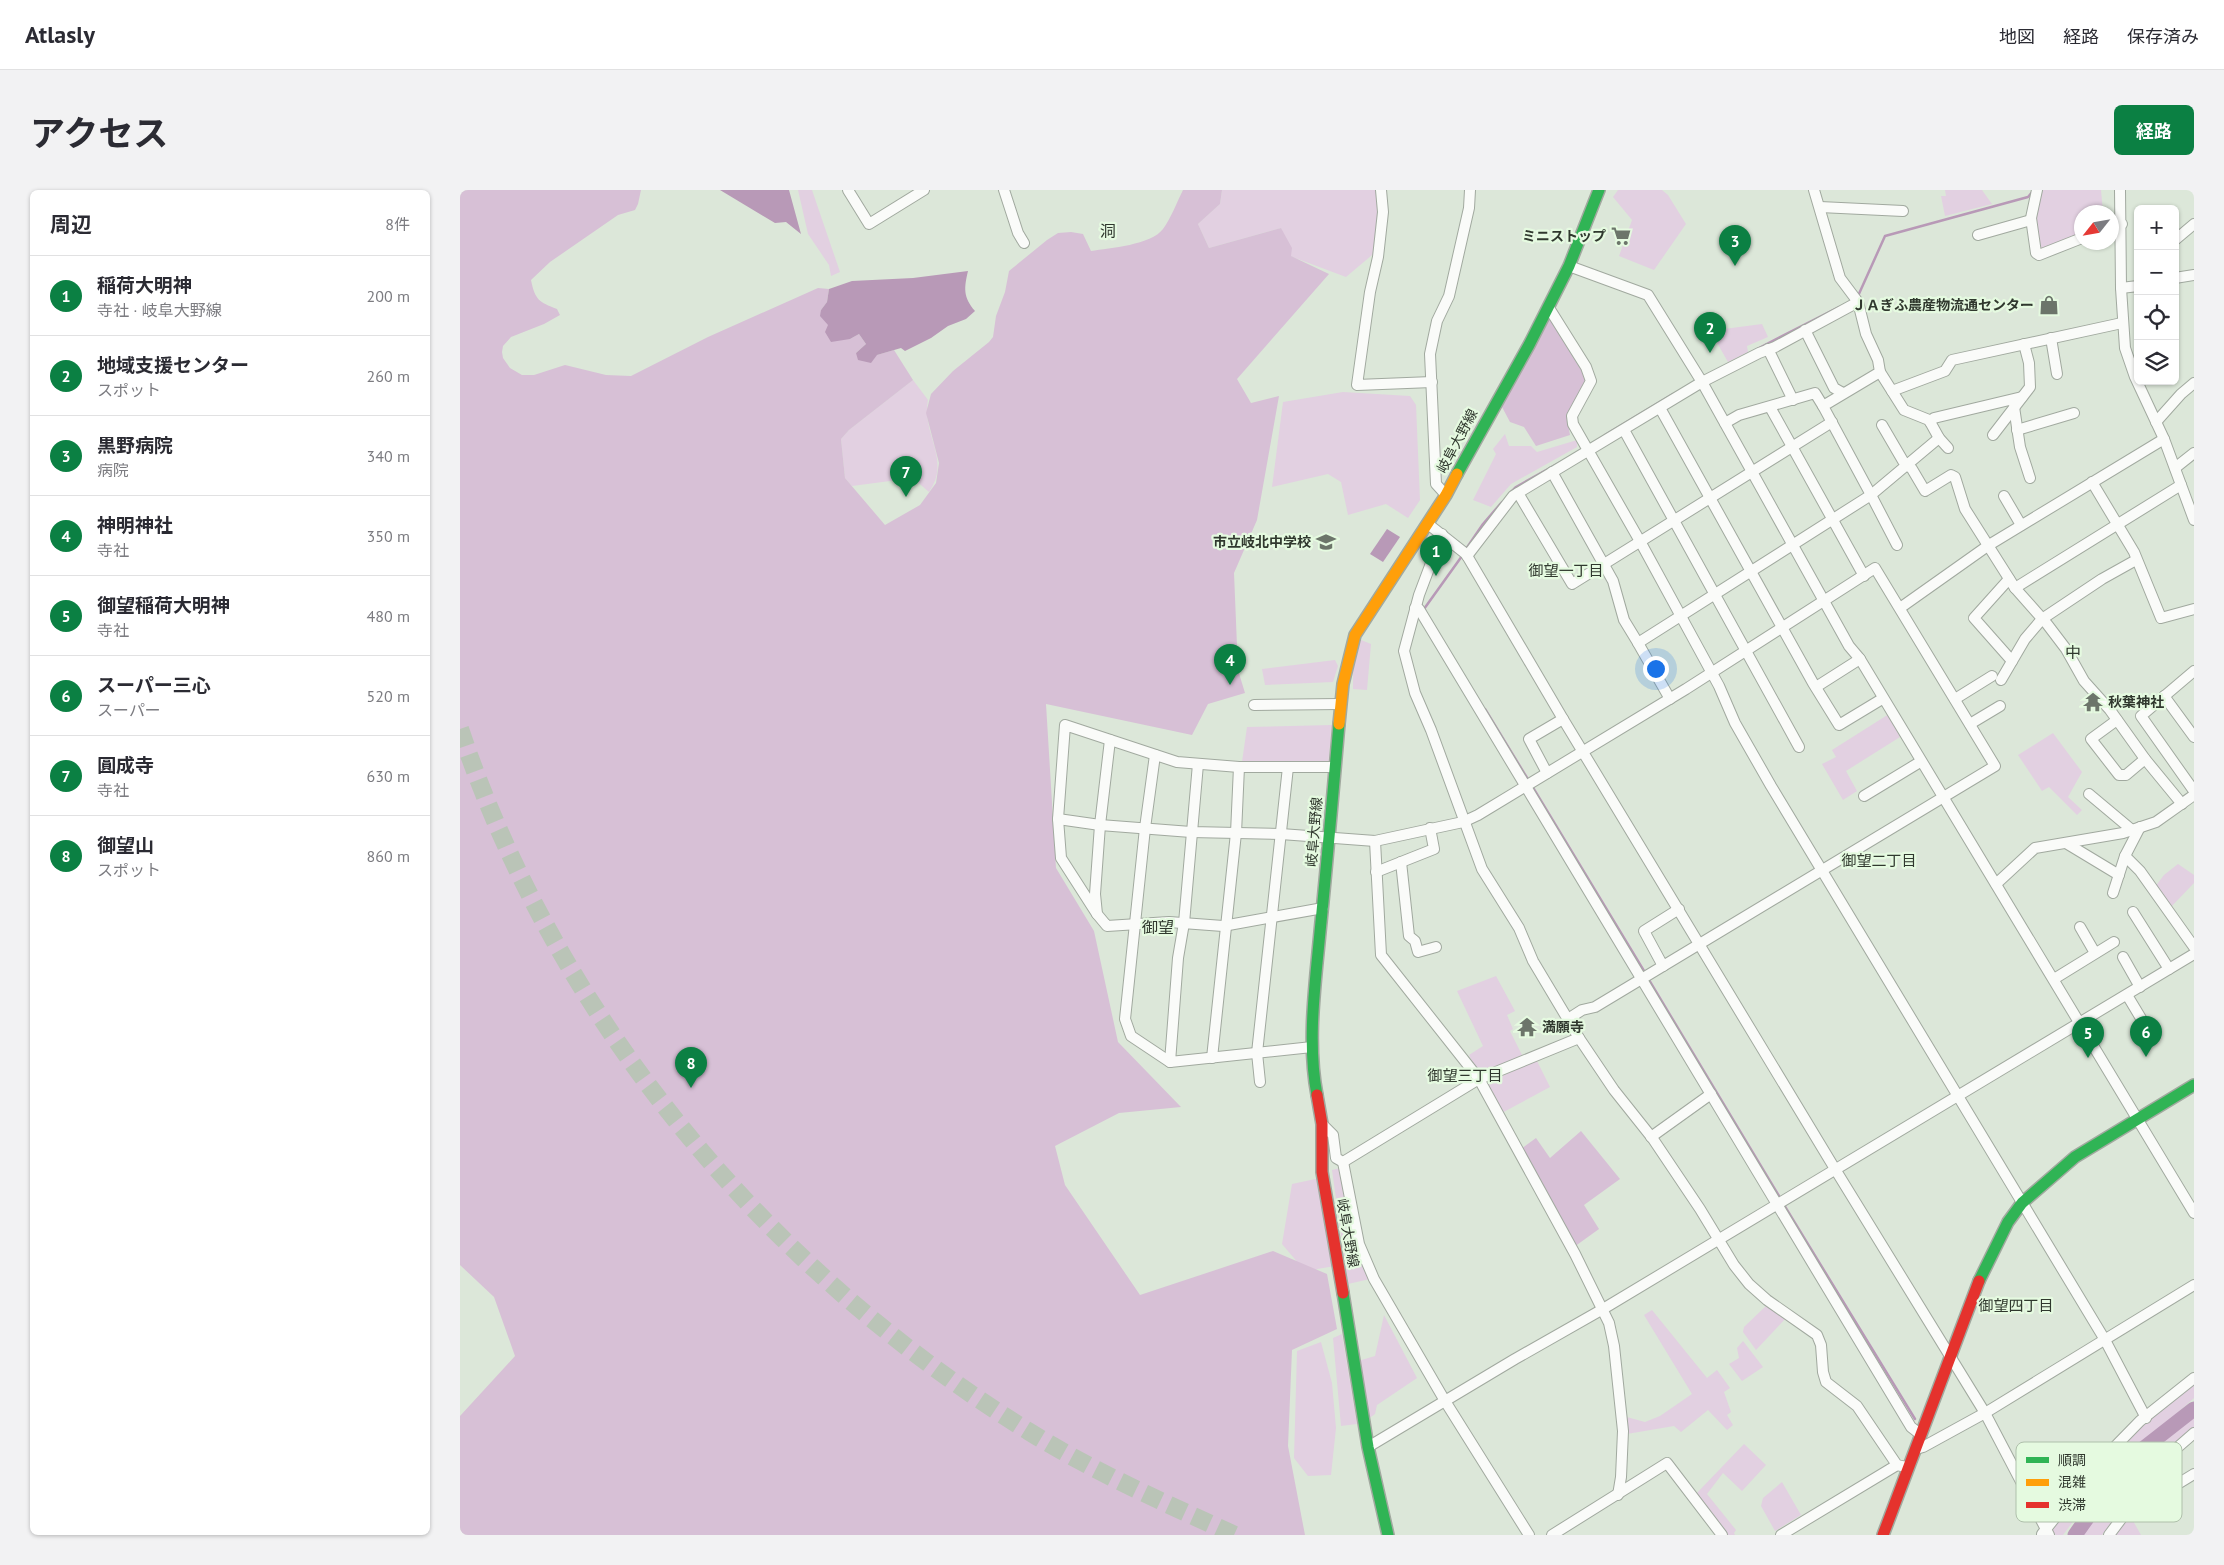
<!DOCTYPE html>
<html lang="ja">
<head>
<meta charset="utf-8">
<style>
  body { margin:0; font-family:"PT Sans","Noto Sans JP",sans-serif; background:#f2f2f3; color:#2b2b33 }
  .controls { position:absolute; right:15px; top:15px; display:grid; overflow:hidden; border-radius:8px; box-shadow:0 1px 4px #0004 }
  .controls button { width:45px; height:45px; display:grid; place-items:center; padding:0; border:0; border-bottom:1px solid #e1e1e2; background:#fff; color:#2b2b33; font:25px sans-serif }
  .compass { position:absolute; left:1614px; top:15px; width:45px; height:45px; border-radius:50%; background:#fff; box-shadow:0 1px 4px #0004; rotate:239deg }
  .you { position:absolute; left:1195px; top:478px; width:18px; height:18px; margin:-12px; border:4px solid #fff; border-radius:50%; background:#1a73e8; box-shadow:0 0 0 8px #1a73e833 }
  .badge { display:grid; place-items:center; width:32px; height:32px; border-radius:50%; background:#0b8043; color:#fff; font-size:16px; font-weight:700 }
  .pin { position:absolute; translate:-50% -41px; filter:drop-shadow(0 1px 2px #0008) }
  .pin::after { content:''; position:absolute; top:26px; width:18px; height:15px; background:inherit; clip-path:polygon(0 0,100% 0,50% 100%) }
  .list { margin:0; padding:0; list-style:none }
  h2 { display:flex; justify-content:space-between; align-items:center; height:65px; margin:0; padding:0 20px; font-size:21px }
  h2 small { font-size:16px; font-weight:400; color:#7c7c81 }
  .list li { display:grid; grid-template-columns:32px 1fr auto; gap:15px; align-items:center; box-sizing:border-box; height:80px; padding:0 20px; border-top:1px solid #e1e1e2 }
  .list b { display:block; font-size:19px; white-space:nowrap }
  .list p { margin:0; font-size:16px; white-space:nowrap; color:#7c7c81 }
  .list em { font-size:16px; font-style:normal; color:#7c7c81 }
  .icon { flex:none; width:28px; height:28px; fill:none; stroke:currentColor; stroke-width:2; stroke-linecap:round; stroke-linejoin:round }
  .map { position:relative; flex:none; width:1734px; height:1345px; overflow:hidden; border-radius:8px }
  header { display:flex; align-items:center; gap:30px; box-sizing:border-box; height:70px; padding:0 25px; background:#fff; border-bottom:1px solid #e1e1e2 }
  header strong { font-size:24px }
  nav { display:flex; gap:28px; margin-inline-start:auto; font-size:18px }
  .intro { display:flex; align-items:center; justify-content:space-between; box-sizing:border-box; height:120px; padding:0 30px }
  h1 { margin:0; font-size:35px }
  .button { padding:12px 22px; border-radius:8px; background:#0b8043; color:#fff; font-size:18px; font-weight:700 }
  main { display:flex; gap:30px; padding:0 30px }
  aside { flex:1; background:#fff; border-radius:8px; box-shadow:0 1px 4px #0004 }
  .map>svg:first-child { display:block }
  .green { fill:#e2d0e1 }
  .forest { fill:#d7c0d6 }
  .water { fill:#b899b7 }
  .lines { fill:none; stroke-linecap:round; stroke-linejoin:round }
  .stream { stroke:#b899b7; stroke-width:2.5 }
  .river { stroke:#b899b7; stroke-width:15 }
  .highway-tunnel { stroke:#bac4b7; stroke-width:18; stroke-dasharray:18 9; stroke-linecap:butt }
  .street-casing { stroke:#a1a99f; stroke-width:12 }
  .fast-casing { stroke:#a1a99f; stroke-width:14 }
  .slow-casing { stroke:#a1a99f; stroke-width:14 }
  .jam-casing { stroke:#a1a99f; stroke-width:14 }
  .street { stroke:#fafbf9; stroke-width:10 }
  .fast { stroke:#30b455; stroke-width:11 }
  .slow { stroke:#ff9f0a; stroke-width:11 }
  .jam { stroke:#e5322d; stroke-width:11 }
  .labels { text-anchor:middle; stroke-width:4.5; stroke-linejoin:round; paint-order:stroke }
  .poi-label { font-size:14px; font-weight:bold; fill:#30382e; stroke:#e5fae0; text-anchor:end }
  .street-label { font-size:14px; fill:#30382e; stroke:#e5fae0 }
  .neighbourhood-label { font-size:15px; fill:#30382e; stroke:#e5fae0 }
  .quarter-label { font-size:16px; fill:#30382e; stroke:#e5fae0 }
  .key { fill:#e5fae0; stroke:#afc0ab; stroke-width:1 }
  .key-label { font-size:14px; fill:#30382e }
</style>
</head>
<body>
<header>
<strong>Atlasly</strong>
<nav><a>地図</a><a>経路</a><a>保存済み</a></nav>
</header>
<div class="intro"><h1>アクセス</h1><a class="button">経路</a></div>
<main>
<aside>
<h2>周辺<small>8件</small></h2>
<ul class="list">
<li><span class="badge">1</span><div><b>稲荷大明神</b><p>寺社 · 岐阜大野線</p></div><em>200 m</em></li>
<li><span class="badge">2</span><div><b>地域支援センター</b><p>スポット</p></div><em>260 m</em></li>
<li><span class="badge">3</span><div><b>黒野病院</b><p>病院</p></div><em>340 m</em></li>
<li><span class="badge">4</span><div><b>神明神社</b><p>寺社</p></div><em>350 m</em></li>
<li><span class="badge">5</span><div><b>御望稲荷大明神</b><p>寺社</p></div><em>480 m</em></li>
<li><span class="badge">6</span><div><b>スーパー三心</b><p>スーパー</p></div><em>520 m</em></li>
<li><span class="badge">7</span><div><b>圓成寺</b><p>寺社</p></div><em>630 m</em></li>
<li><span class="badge">8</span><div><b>御望山</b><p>スポット</p></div><em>860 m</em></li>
</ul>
</aside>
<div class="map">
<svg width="1734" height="1345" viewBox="0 0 1734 1345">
  <rect width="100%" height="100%" fill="#dce7d9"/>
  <g class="green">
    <polygon points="338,0 352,0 380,82 371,86 369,75 348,44"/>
    <polygon points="762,0 918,0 918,60 886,87 830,66 821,38 749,58 738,34 760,14"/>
    <polygon points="1158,0 1202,0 1208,5 1226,34 1194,80 1159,66 1172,30 1153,7"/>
    <polygon points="1485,0 1522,0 1532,14 1485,26 1481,6 1486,6"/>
    <polygon points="1579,0 1641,0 1643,22 1622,22 1621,44 1579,61 1575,24"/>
    <polygon points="1302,134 1308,147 1287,156 1288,162 1268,172 1252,144 1264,139"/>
    <path d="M453,190L468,210C461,244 492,270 469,302L453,288L392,296L385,288L381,249L389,240Z"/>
    <polygon points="883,202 950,206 956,215 960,310 948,328 926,314 888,325 881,292 868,284 812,297 823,212"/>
    <polygon points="1045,244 1049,256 1071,256 1077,262 1117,250 1117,257 1051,294 1031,317 1013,310 1036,264 1033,259"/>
    <polygon points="901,450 911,454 907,500 893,499 893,469"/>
    <polygon points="875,470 878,476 873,492 805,495 802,479"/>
    <polygon points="1429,524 1440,547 1386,581 1397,601 1383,610 1362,574 1376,567 1372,560"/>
    <polygon points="872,535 868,575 782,572 787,537"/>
    <polygon points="1593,543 1622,582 1608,607 1622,620 1617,625 1589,597 1582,601 1558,565"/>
    <polygon points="1718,674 1734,685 1734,693 1709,719 1695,697 1704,685"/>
    <polygon points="1036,786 1055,821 1047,825 1053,839 1050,841 1062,865 1025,883 1017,882 1009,865 1023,856 997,801"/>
    <polygon points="1076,869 1090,897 1040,924 1025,895"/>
    <polygon points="880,978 910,1089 888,1094 872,980"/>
    <polygon points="860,988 875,1076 845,1081 822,1054 832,994"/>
    <polygon points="1308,1114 1327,1127 1296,1160 1283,1142 1284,1137"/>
    <polygon points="1192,1120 1247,1188 1257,1180 1270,1198 1264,1202 1271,1222 1267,1225 1273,1235 1267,1240 1248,1220 1221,1242 1214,1236 1167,1244 1163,1226 1185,1232 1200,1226 1232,1204 1184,1125"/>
    <polygon points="924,1125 957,1188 917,1215 915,1224 908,1229 898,1171 915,1166"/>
    <polygon points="882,1144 897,1234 881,1236 873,1148"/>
    <polygon points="1283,1151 1303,1177 1282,1191 1269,1174 1279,1168 1277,1158"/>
    <polygon points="861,1152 872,1193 876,1238 871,1285 848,1286 834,1268 837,1161"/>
    <polygon points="1734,1194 1734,1208 1686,1251 1633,1305 1603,1345 1596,1345 1591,1342 1612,1310 1680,1237"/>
    <polygon points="1734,1225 1734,1242 1712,1260 1642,1345 1622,1345 1654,1299 1683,1268"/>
    <polygon points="1284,1254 1306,1275 1282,1301 1263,1283 1247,1304 1276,1340 1274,1343 1275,1345 1268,1345 1235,1305"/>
    <polygon points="1322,1292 1341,1325 1315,1341 1301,1316 1303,1308"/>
    <polygon points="1672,1329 1681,1345 1653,1345 1659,1336"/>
  </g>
  <g class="forest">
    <path d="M0,0H181L178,14L175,20L158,25L90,72L71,90C75,110 79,112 97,119L100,125L84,134L51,147L43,156L42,162L43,168L50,178L62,185H74L105,175L146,185L171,186L248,147L358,98L369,99L367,112L361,120L390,149L399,144L406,154L396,163L417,165L434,160L453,190L389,240L381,249L385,288L425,335L460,315L476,293L479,273L466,223L471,204L493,181L529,152L533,147L536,126L545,102L549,81L587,50L598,43L611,42L623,44L631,61C650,58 691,55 703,39C711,28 717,12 723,0H762L760,14L738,34L749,58L821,38L832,58L831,66L869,84L777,189L791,213L819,206L797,330L774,383L778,480L785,503L748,514L732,545L586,514L596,678L634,741L658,852L721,917L659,923L595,956L605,995L680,1105L813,1061L867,1084L877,1139L832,1160L828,1256L845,1345H0V1226L55,1166L34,1107L0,1075Z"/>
    <polygon points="1090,126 1128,191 1107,228 1110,245 1076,256 1064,237 1050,232 1042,217"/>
    <polygon points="1121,941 1160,989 1124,1015 1139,1039 1114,1057 1061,959 1076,948 1090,968"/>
  </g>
  <g class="water">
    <polygon points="260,0 329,0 341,44 326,32 315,33"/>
    <path d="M508,81C504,98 503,107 515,121L506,129L488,136L471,148L445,161L441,158L417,165L411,173L398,170L396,163L406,154L399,144L390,149L371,152L365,142L368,135L360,126L361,120L367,112L369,99L392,91L453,88Z"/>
    <polygon points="927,339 940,347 923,372 910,364"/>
  </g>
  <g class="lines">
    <g class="stream">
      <polyline points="1398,106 1425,46 1568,7 1573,1"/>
      <polyline points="1297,159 1379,117"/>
      <polyline points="1145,245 1213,204"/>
      <polyline points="1051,302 1056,297 1106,269"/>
      <polyline points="1006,359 1023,334 1042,312"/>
      <polyline points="965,420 964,419 1002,366"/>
      <polyline points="1025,519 1069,591"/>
      <polyline points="1072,596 1184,781"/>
      <polyline points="1189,790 1319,1006"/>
      <polyline points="1324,1015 1455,1229"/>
    </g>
    <polyline class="river" points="1615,1345 1660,1282 1679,1262 1734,1219"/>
    <path class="highway-tunnel" d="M0,539C98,831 307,1080 568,1241C634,1282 705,1313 775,1345"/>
    <defs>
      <g id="street">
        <polyline points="388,0 409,34 464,0"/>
        <polyline points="544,0 558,43 564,53"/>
        <polyline points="921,0 923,22 918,67 910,102 897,195 972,192"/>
        <polyline points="1577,0 1571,28 1576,63 1579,65 1622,48"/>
        <polyline points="1660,0 1661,98 1665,158 1675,187 1704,249 1734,330"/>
        <polyline points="1360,17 1443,21"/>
        <polyline points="1652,36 1662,34"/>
        <polyline points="1518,45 1571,30"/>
        <polyline points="1715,50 1734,34"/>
        <polyline points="1109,76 1188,105 1242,192 1389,456 1400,469 1734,1023"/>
        <polyline points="1715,88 1734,85"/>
        <polyline points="1661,98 1678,96"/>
        <polyline points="1089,118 1126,177 1131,191 1112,226 1113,234 1181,353 1259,496 1275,533 1311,596 1645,1150 1686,1228"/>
        <polyline points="1345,140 1374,198 1383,203"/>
        <polyline points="1591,148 1597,184"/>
        <polyline points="1308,159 1333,210"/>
        <polyline points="1420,182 1444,220 1469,230 1479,248 1488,258"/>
        <polyline points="1432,201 1485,181 1492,170 1662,133"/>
        <polyline points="1310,217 1404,386"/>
        <polyline points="1554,217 1560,257 1570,288"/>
        <polyline points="1200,218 1353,493 1379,535 1422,509"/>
        <polyline points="1470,232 1474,228 1562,207"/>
        <polyline points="1696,232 1721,204 1734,193"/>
        <polyline points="1265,233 1279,225 1355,203 1363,216"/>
        <polyline points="1422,235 1443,271 1452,279 1465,301 1491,285 1495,287 1505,319 1555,398 1587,434 1606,459 1624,491 1650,520 1685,569 1722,614"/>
        <polyline points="1164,240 1339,557"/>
        <polyline points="1557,240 1614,223"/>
        <polyline points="1533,245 1570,197 1569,173 1564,154"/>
        <polyline points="1715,278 1734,263"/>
        <polyline points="1092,282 1153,391 1164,430 1178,453 1411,305 1363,216 1420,182 1418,170 1406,144 1398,112 1380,88 1354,0"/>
        <polyline points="1632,292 1674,362 1701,428 1734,419"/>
        <polyline points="1058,303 1112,394 1372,232"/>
        <polyline points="986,305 976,294 970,164 977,131 989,106 1009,18 1010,0"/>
        <polyline points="1544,306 1561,335"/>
        <polyline points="968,334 1006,364 1103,529 1375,979 1525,1223 1589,1345"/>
        <polyline points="982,344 959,405 944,461 955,503 971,540 1022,679 1059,738 1073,771 1119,848 1154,900 1193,949 1240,1019 1274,1075 1289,1094 1307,1110 1357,1145 1361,1155 1363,1182 1366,1192 1397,1216 1437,1275 1446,1277"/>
        <polyline points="1437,355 1411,305 1479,248"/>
        <polyline points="1007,366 1053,306 1242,192 1299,163 1315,157 1398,112"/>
        <polyline points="1549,389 1514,428 1552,471"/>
        <polyline points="1555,398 1721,295"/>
        <polyline points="955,418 959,419 1451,1237 1460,1244"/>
        <polyline points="1440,418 1529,355 1704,249"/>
        <polyline points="1178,453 1210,509"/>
        <polyline points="1734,481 1681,526 1734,601"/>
        <polyline points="1541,490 1565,449 1582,429 1642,389 1676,370"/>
        <polyline points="1356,497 1400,469"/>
        <polyline points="1704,506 1734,547"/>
        <polyline points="1495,509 1532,486"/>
        <polyline points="794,515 880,514"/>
        <polyline points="1657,530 1631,549 1659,585 1666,585 1685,569"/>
        <polyline points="1510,534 1540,516"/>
        <polyline points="650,550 640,635 635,704 637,724 647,736 709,732 763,736 863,718"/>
        <polyline points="695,565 685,638 665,829 671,846 710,872"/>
        <polyline points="738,574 724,733 718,768 710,872 852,857"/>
        <polyline points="1087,583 1069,549 1103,529"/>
        <polyline points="1629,604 1672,640"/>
        <polyline points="1404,606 1460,572"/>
        <polyline points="598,629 640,635 731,642 821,644 915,651 1003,632 1018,625 1226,499 1415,378 1535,576 1135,817 1122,820 1108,829"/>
        <polyline points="1680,637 1665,666 1680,681 1734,757"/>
        <polyline points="915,651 921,765 1019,889 1115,1064 1149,1133 1154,1156 1163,1241 1161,1287 1158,1305"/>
        <polyline points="1606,653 1659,685"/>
        <polyline points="941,672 949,746 955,751 958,762 976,757"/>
        <polyline points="916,682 974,659 970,638"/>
        <polyline points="1536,694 1575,658 1663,643 1696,632 1734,605"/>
        <polyline points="1653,703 1665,666"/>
        <polyline points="1673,722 1709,779"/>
        <polyline points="637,724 601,668 598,629 605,535 717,572 779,577 874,577"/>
        <polyline points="1620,737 1635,763"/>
        <polyline points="1663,767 1680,797"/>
        <polyline points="1203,776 1184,741 1219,719"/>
        <polyline points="1594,789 1654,752"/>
        <polyline points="1667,805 1688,840"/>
        <polyline points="752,868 776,643 779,577"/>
        <polyline points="800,892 797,863 828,577"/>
        <polyline points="862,934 873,945 876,968 883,972 1019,889 1119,848"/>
        <polyline points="1191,947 1251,904"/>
        <polyline points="883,972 899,1054 914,1089 985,1211 1069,1345"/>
        <polyline points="908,1257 1055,1169 1143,1119 1734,764"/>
        <polyline points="1456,1259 1463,1257 1525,1223 1734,1095"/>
        <polyline points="1667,1325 1734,1284"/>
        <polyline points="1582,1344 1638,1274 1680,1231 1734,1188"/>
        <polyline points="1092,1345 1207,1273 1262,1345"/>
        <polyline points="1321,1345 1437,1275"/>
        <polyline points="1649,1345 1710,1264 1734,1243"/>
      </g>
      <g id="fast">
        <polyline points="997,284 1069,155 1109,76 1139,0"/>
        <path d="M857,905C847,852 855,796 860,742C867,673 873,603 879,534"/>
        <polyline points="1519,1091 1548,1032 1562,1013 1615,967 1734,895"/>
        <polyline points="883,1103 908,1257 928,1345"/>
      </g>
      <polyline id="slow" points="879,534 883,494 895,445 986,305 997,284"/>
      <g id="jam">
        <polyline points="857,905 862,934 862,982 883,1103"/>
        <polyline points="1423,1345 1519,1091"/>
      </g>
    </defs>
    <use href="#street" class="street-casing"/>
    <use href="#fast" class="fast-casing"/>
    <use href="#slow" class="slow-casing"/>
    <use href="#jam" class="jam-casing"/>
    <use href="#street" class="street"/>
    <use href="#fast" class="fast"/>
    <use href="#slow" class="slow"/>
    <use href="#jam" class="jam"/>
  </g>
  <defs>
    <symbol id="supermarket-bare" viewBox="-9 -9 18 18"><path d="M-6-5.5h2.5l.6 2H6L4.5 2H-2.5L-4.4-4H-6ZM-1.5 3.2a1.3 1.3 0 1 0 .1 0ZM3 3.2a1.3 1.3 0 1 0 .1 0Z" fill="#6c756a" stroke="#e5fae0" stroke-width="2.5" paint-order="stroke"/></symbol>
    <symbol id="shop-bare" viewBox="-9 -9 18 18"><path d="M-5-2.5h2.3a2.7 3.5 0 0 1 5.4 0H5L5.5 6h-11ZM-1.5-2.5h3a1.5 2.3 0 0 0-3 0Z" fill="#6c756a" stroke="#e5fae0" stroke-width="2.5" paint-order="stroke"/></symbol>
    <symbol id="school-bare" viewBox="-9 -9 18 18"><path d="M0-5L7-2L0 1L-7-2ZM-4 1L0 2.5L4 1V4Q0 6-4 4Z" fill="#6c756a" stroke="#e5fae0" stroke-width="2.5" paint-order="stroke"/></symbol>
    <symbol id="temple-bare" viewBox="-9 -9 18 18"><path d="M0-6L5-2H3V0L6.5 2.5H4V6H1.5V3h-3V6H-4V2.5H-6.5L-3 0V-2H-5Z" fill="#6c756a" stroke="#e5fae0" stroke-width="2.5" paint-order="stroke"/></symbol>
  </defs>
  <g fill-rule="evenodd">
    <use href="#supermarket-bare" x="1147" y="32" width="28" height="28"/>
    <use href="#shop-bare" x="1575" y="101" width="28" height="28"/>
    <use href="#school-bare" x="852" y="338" width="28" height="28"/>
    <use href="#temple-bare" x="1619" y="498" width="28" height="28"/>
    <use href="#temple-bare" x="1053" y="823" width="28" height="28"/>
  </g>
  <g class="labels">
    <g class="poi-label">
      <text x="1146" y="51">ミニストップ</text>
      <text x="1574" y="120">ＪＡぎふ農産物流通センター</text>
      <text x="851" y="357">市立岐北中学校</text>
      <text x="1648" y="517" text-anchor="start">秋葉神社</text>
      <text x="1082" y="842" text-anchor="start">満願寺</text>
    </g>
    <g class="street-label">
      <text transform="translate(997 251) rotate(-62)" y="5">岐阜大野線</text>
      <text transform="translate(854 642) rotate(-85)" y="5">岐阜大野線</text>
      <text transform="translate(888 1043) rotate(80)" y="5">岐阜大野線</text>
    </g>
    <g class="neighbourhood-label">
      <text x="1106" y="386">御望一丁目</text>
      <text x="1419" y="676">御望二丁目</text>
      <text x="1005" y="891">御望三丁目</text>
      <text x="1556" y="1121">御望四丁目</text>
    </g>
    <g class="quarter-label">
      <text x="648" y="47">洞</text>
      <text x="1613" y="468">中</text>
      <text x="698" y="743">御望</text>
    </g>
  </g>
  <rect x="1556" y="1252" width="166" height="80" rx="8" class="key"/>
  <rect x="1566" y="1267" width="23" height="6" fill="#30b455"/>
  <rect x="1566" y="1289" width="23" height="7" fill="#ff9f0a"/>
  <rect x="1566" y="1312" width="23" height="6" fill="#e5322d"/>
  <g class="key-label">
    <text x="1598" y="1275">順調</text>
    <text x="1598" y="1297">混雑</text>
    <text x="1598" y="1320">渋滞</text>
  </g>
</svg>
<div class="controls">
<button>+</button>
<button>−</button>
<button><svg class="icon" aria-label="locate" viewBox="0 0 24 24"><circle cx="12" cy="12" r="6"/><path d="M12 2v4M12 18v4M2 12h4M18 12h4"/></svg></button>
<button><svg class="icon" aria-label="layers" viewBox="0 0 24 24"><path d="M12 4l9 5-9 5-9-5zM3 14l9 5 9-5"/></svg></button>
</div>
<svg class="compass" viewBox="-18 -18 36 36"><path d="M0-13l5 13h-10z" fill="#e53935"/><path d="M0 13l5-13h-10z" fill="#7c7c81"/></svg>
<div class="you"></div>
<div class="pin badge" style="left:976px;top:386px">1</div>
<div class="pin badge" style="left:1250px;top:163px">2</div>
<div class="pin badge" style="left:1275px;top:76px">3</div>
<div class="pin badge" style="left:770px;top:495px">4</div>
<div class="pin badge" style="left:1628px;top:868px">5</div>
<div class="pin badge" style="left:1686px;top:867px">6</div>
<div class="pin badge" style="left:446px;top:307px">7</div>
<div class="pin badge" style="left:231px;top:898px">8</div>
</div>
</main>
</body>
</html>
